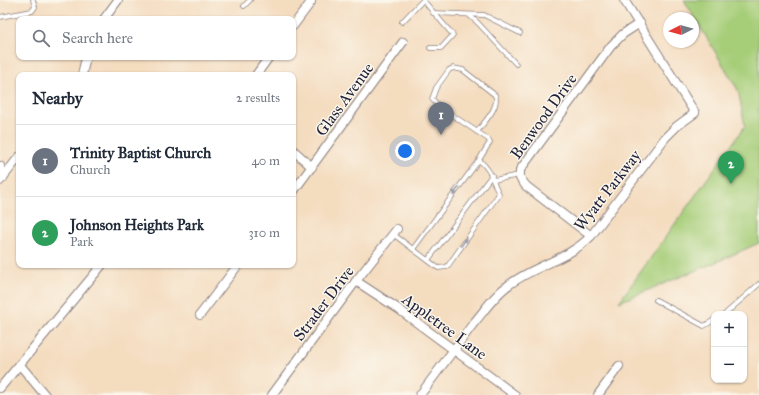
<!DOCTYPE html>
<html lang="en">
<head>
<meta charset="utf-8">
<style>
  body { margin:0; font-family:"IM FELL Great Primer",serif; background:#f2f2f3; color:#1f2937 }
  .controls { position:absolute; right:12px; bottom:12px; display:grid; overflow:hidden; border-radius:8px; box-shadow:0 1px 3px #0004 }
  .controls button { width:36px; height:36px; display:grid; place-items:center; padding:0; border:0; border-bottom:1px solid #e0e1e3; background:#fff; color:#1f2937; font:20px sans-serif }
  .compass { position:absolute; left:663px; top:12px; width:36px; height:36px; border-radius:50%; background:#fff; box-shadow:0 1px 3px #0004; rotate:264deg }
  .you { position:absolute; left:405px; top:151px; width:14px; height:14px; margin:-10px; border:3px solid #fff; border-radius:50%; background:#1a73e8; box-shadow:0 0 0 6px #1a73e833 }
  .badge { display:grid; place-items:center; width:26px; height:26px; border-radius:50%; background:#b5179e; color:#fff; font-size:13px; font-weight:700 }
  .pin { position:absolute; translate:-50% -33px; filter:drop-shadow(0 1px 2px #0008) }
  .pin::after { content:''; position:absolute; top:21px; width:14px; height:12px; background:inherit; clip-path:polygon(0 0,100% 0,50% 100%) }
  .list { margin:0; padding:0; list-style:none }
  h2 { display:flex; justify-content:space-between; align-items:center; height:52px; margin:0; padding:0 16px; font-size:17px }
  h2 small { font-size:13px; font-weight:400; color:#747a83 }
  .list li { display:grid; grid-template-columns:26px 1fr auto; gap:12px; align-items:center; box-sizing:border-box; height:72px; padding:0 16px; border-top:1px solid #e0e1e3 }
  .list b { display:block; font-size:15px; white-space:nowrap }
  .list p { margin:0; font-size:13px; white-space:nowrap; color:#747a83 }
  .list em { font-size:13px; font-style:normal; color:#747a83 }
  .icon { flex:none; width:22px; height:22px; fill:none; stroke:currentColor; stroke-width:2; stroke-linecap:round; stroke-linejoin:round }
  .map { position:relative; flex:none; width:759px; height:395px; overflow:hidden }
  .search { position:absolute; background:#fff; box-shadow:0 1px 3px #0004; left:16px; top:16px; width:280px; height:44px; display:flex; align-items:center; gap:10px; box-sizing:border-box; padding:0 14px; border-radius:8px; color:#747a83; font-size:15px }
  .panel { position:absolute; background:#fff; box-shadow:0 1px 3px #0004; left:16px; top:72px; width:280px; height:196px; border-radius:8px }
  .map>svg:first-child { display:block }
  .green { fill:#a6cd78; stroke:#64785a }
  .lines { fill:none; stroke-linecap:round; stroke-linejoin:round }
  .service-casing { stroke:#8b7f7d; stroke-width:5.5 }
  .minor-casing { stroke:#8b7f7d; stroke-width:10 }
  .service { stroke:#fff; stroke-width:4 }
  .minor { stroke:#fff; stroke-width:8 }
  .oneway { fill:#9c9ca7 }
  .labels { text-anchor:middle; stroke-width:3; stroke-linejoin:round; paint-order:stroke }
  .street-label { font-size:16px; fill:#22223b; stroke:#fbf7ec }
</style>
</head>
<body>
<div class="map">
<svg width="759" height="395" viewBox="0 0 759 395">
  <rect width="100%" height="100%" fill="#fbf7ec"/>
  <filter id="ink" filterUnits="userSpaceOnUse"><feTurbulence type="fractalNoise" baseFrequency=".025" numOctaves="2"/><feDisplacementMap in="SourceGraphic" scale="8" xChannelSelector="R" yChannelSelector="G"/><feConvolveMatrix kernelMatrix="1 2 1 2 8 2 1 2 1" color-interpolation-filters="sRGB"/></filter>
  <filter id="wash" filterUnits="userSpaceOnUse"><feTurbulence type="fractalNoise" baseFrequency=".012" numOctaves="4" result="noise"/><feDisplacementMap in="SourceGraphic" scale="16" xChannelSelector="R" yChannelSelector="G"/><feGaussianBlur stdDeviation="0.9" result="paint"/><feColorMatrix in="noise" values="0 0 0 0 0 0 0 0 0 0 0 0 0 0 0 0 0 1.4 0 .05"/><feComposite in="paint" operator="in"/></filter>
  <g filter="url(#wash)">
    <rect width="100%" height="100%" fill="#f4dcbf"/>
    <polygon class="green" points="684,0 759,0 759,243 714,263 619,302 745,126 738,90"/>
  </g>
  <g filter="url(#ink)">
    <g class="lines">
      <defs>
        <g id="service">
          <polyline points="423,0 453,35 441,48 430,48"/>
          <polyline points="244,6 250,0"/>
          <polyline points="433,13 484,15 520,33"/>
          <polyline points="469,15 478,23 516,64"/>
          <polyline points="0,17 32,11 35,7 33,0"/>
          <polyline points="402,22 423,0"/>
          <polyline points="493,180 520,175"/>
          <path d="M393,234L438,268L447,267L499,194C491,179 493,172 479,160"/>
          <path d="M413,249L479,160L490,142L488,139L440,107L432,99L436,88L449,70L453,68L463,70L495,95C500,107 484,122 477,132"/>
          <polyline points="428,260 492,175"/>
          <polyline points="656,300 704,326 714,320"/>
          <polyline points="725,314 759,284"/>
        </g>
        <g id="minor">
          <polyline points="104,19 118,0"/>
          <polyline points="293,26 311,2"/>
          <polyline points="82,75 86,57"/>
          <polyline points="256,75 269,57"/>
          <polyline points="293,150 312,167"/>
          <polyline points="0,166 3,178"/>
          <polyline points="0,181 19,157"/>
          <polyline points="293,192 403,42"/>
          <polyline points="591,236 526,186 520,178 520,170 611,46 623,34 640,23"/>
          <polyline points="356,281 397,308 515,395"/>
          <polyline points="200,315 238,265"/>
          <polyline points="20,365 45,395"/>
          <polyline points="0,388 102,265"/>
          <polyline points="272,395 356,281 397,229"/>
          <path d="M420,395C438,371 455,348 473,324C485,310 495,294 510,284C536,265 569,259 591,236L665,138L677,126L695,113L624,0"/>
          <polyline points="598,395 619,366"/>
        </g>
      </defs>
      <use href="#service" class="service-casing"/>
      <use href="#minor" class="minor-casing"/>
      <use href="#service" class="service"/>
      <use href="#minor" class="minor"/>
    </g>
    <defs><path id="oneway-solid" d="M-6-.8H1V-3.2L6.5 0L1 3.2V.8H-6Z"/></defs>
    <g class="oneway">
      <use href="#oneway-solid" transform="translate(456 191) rotate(126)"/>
      <use href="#oneway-solid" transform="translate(464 242) rotate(-55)"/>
    </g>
  </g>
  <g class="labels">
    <g class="street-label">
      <text transform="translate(344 99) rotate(-54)" y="6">Glass Avenue</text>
      <text transform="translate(543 116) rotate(-54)" y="6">Benwood Drive</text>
      <text transform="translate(607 190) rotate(-52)" y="6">Wyatt Parkway</text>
      <text transform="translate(323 303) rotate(-53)" y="6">Strader Drive</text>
      <text transform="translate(445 326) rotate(36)" y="6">Appletree Lane</text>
    </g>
  </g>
</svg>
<div class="controls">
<button>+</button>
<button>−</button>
</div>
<svg class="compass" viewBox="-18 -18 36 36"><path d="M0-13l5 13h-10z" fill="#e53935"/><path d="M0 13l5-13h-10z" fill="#747a83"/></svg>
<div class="you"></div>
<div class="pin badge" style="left:441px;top:135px;background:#6b7280">1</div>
<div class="pin badge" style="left:731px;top:184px;background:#2e9e5b">2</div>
<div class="search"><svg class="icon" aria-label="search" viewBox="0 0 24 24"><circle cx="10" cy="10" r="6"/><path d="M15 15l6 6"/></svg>Search here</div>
<section class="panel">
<h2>Nearby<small>2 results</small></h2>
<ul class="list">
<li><span class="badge" style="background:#6b7280">1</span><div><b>Trinity Baptist Church</b><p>Church</p></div><em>40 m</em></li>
<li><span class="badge" style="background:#2e9e5b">2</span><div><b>Johnson Heights Park</b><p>Park</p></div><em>310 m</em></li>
</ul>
</section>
</div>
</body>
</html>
